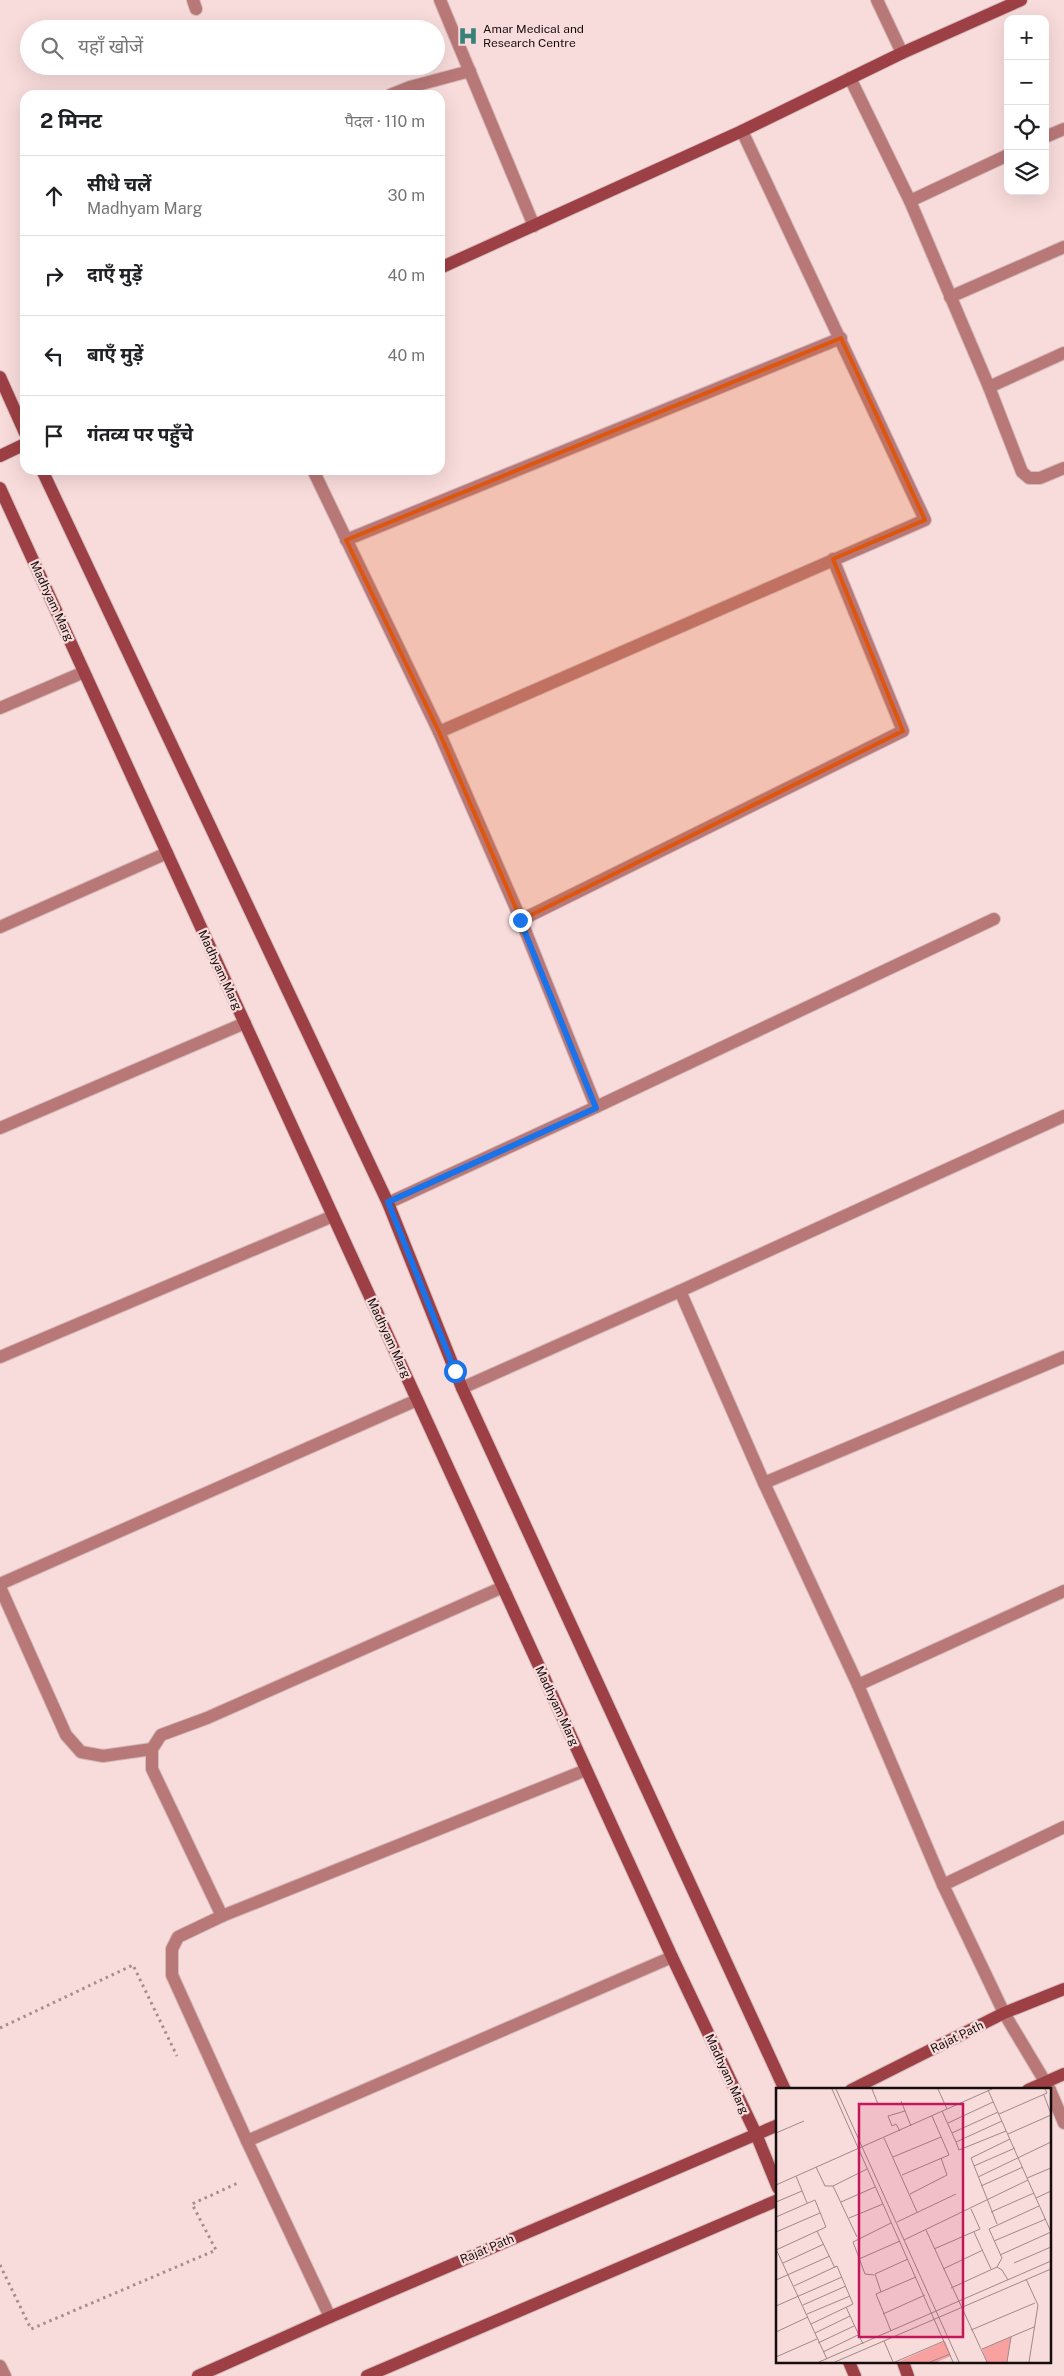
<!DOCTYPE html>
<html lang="hi">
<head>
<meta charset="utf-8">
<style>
  body { margin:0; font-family:"Public Sans","Noto Sans Devanagari",sans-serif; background:#f2f2f2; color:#202124 }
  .controls { position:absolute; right:15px; top:15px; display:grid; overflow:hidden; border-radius:10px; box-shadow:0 5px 20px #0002 }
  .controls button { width:45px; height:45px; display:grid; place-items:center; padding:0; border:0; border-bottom:1px solid #e0e0e0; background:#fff; color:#202124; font:25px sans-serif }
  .stop { position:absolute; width:15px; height:15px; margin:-11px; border:4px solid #1a73e8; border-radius:50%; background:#fff }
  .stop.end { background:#1a73e8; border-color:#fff; box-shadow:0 1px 5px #0008 }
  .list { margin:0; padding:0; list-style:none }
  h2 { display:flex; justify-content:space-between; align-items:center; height:65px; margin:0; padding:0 20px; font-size:21px }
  h2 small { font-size:16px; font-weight:400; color:#757577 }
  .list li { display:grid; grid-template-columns:32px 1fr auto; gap:15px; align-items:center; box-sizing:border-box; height:80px; padding:0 20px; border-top:1px solid #e0e0e0 }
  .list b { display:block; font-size:19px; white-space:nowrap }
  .list p { margin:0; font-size:16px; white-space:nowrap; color:#757577 }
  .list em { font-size:16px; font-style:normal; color:#757577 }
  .icon { flex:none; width:28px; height:28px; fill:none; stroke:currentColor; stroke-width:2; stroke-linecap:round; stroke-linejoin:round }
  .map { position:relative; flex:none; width:1064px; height:2376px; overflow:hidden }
  .search { position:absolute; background:#fff; box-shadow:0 5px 20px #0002; left:20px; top:20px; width:425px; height:55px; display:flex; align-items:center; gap:12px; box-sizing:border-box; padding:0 18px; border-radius:28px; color:#757577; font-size:19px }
  .panel { position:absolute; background:#fff; box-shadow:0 5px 20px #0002; left:20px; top:90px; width:425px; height:385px; border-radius:15px }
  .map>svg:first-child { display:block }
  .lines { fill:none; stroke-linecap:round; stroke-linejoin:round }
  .street-casing { stroke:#d4bbba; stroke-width:14 }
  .secondary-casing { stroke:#d4bbba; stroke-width:14 }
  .path { stroke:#a38e8d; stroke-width:3; stroke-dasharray:2.5 4; stroke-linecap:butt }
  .street { stroke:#b97878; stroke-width:12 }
  .secondary { stroke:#9d4045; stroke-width:12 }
  .route { stroke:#1a73e8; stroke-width:6 }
  .marked { fill:#de550c; fill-opacity:0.2; stroke:#de550c; stroke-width:4; stroke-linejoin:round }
  .labels { text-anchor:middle; stroke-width:4.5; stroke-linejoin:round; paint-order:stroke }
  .poi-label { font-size:12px; fill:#160d0d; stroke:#f8dcdb; text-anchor:start }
  .street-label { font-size:12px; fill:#160d0d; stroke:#f8dcdb }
  .inset-road { fill:none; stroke:#9e8989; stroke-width:1 }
  .view { fill:#c2185b; fill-opacity:0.15; stroke:#c2185b; stroke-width:2.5 }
  .inset-edge { fill:none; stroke:#160d0d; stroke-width:2.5 }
</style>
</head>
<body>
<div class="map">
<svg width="1064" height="2376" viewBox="0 0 1064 2376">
  <rect width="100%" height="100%" fill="#f8dcdb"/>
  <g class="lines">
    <defs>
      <g id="street">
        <polyline points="193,0 196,9"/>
        <polyline points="440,0 534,226"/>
        <polyline points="877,0 902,53"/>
        <polyline points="850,78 910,201 989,387"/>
        <polyline points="390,95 410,87 470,71"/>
        <polyline points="1045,137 1064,129"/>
        <polyline points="910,201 1008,155"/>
        <polyline points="950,297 1064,247"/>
        <polyline points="1064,353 989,387 1022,472 1029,478 1040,478 1064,468"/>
        <polyline points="313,470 439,732 521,920 596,1107"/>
        <polyline points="346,540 841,338"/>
        <polyline points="0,708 84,672"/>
        <polyline points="439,732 925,520 742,131"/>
        <polyline points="521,920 903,731 833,559"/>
        <polyline points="0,927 167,853"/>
        <polyline points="0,1128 245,1023"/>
        <polyline points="388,1203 596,1107 994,919"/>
        <polyline points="680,1291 764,1483 858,1685 943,1885 1004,2013 1050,2090"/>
        <polyline points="0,1357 333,1216"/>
        <polyline points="462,1388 680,1291 1064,1116"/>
        <polyline points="764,1483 1064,1357"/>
        <polyline points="0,1584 417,1400"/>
        <polyline points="0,1587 66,1735 81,1752 103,1756 152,1749"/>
        <polyline points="858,1685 1064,1591"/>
        <polyline points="943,1885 1064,1827"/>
        <polyline points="222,1916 152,1769 152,1749 161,1735 207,1718 503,1587"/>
        <polyline points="1050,2090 1064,2123"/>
        <polyline points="247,2141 672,1957"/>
        <polyline points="330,2317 247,2141 172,1975 172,1949 178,1937 222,1916 586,1770"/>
        <polyline points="0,2366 5,2376"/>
      </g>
      <g id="secondary">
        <polyline points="440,268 742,131 902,53 1021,0"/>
        <polyline points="0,377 25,433"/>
        <polyline points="0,456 25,444"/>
        <polyline points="42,470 388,1203 462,1388 785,2090"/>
        <polyline points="0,488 672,1957 756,2134 778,2188"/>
        <polyline points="851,2090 1004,2013 1064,1989"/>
        <polyline points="1028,2090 1064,2074"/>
        <polyline points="849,2362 855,2376"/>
        <polyline points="903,2362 908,2376"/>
        <polyline points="198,2376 330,2317 778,2125"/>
        <polyline points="367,2376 778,2200"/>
      </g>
    </defs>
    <use href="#street" class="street-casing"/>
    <use href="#secondary" class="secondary-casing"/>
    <g class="path">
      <polyline points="0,2028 133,1965 177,2056"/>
      <polyline points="0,2265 31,2329 216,2250 192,2204 238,2183"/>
    </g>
    <use href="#street" class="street"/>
    <use href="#secondary" class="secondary"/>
  </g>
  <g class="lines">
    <polyline class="route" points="455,1371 388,1202 596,1108 520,920"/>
  </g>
  <path class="marked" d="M841,338L925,520L833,559L903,731L521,920L439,732L346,540Z"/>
  <defs>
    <symbol id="hospital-bare" viewBox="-9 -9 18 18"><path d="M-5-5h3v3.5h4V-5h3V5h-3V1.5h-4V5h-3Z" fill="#39817b" stroke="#f8dcdb" stroke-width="2.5" paint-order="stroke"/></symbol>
  </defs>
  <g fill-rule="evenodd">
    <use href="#hospital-bare" x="454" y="22" width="28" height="28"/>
  </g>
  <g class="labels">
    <g class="poi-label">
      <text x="483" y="33">Amar Medical and<tspan x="483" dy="14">Research Centre</tspan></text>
    </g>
    <g class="street-label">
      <text transform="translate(52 601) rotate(65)" y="4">Madhyam Marg</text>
      <text transform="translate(220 970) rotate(65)" y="4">Madhyam Marg</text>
      <text transform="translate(389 1338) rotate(65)" y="4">Madhyam Marg</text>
      <text transform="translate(557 1706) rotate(65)" y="4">Madhyam Marg</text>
      <text transform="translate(957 2037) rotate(-26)" y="4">Rajat Path</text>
      <text transform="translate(727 2074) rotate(65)" y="4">Madhyam Marg</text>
      <text transform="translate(487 2249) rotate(-23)" y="4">Rajat Path</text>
    </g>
  </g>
  <g transform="translate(776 2088)">
    <rect width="275" height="275" fill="#f8dcdb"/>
    <path d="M235,249L231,274H211L206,261ZM169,253L175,268L161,274H122Z" fill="#f9a0a0"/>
    <path class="inset-road" d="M56,1L177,274M60,1L183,274M96,1L102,16M162,1L171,21M212,2L275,144M268,7L275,26M125,13L135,38M166,23L180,54M223,26L271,5L269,1M226,33L180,54L183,62L230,43M172,35L217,14M124,43L120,36L116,38L112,28L129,23M0,45L28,33M176,45L222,24M232,46L275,27M108,50L141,124M117,69L165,49M198,78L239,60M40,79L49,98H57M126,87L173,67L156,28M20,88L31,115M202,89L275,54M251,90L275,80M0,97L216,1M205,98L247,79M134,106L171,87L165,70M260,110L275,103M0,114L26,103M65,114L99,99M215,124L258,105M0,129L39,112L50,139L0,162M73,130L107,116M121,134L180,106M221,136L195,70L234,51M150,142L211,274M41,143L59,180M0,144L44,125M198,144L215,181M81,149L57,98L91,81M128,152L252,92M218,153L270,131M0,161L51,271M158,161L204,141L195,121M224,167L275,144M83,171L124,153M7,175L48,156M238,175L275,159M221,179L226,170L213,141L263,118M167,181L207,162M98,187L89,186L77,154L115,135M250,191L262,217L253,274M0,192L54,168M18,198L61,178L77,216L35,236M175,200L221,179L226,182L232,192M105,204L99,186L132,171M27,217L70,198M0,218L66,189M70,219L87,256M31,226L74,208M107,226L149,207M195,242L259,215M115,243L100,206L140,189M0,244L32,229M39,245L74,228M108,253L117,274M42,255L78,238M206,261L258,239M47,264L82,247M0,269L41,251M43,274L275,173M59,274L275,181M119,274L168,253M154,274L174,266M231,274L235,249"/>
    <path class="view" d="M83,16H187V249H83Z"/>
    <rect width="275" height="275" class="inset-edge"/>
  </g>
</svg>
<div class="controls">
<button>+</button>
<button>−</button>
<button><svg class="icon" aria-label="locate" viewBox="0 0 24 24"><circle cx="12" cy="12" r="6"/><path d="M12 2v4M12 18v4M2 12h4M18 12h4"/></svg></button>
<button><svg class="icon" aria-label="layers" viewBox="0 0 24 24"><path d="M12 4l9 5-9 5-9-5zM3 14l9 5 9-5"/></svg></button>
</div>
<div class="stop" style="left:455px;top:1371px"></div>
<div class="stop end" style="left:520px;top:920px"></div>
<div class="search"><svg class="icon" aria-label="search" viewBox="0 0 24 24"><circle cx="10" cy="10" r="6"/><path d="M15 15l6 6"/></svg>यहाँ खोजें</div>
<section class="panel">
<h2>2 मिनट<small>पैदल · 110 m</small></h2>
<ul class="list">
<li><svg class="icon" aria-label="ahead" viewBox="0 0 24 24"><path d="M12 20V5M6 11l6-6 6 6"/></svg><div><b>सीधे चलें</b><p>Madhyam Marg</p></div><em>30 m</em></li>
<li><svg class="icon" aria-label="right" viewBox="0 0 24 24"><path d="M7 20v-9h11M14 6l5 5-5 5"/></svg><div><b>दाएँ मुड़ें</b></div><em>40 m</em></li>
<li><svg class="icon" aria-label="left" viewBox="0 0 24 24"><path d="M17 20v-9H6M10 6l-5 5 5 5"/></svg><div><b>बाएँ मुड़ें</b></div><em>40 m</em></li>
<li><svg class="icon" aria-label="arrive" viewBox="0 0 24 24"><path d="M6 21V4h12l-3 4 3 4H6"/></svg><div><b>गंतव्य पर पहुँचे</b></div></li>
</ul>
</section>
</div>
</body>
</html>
